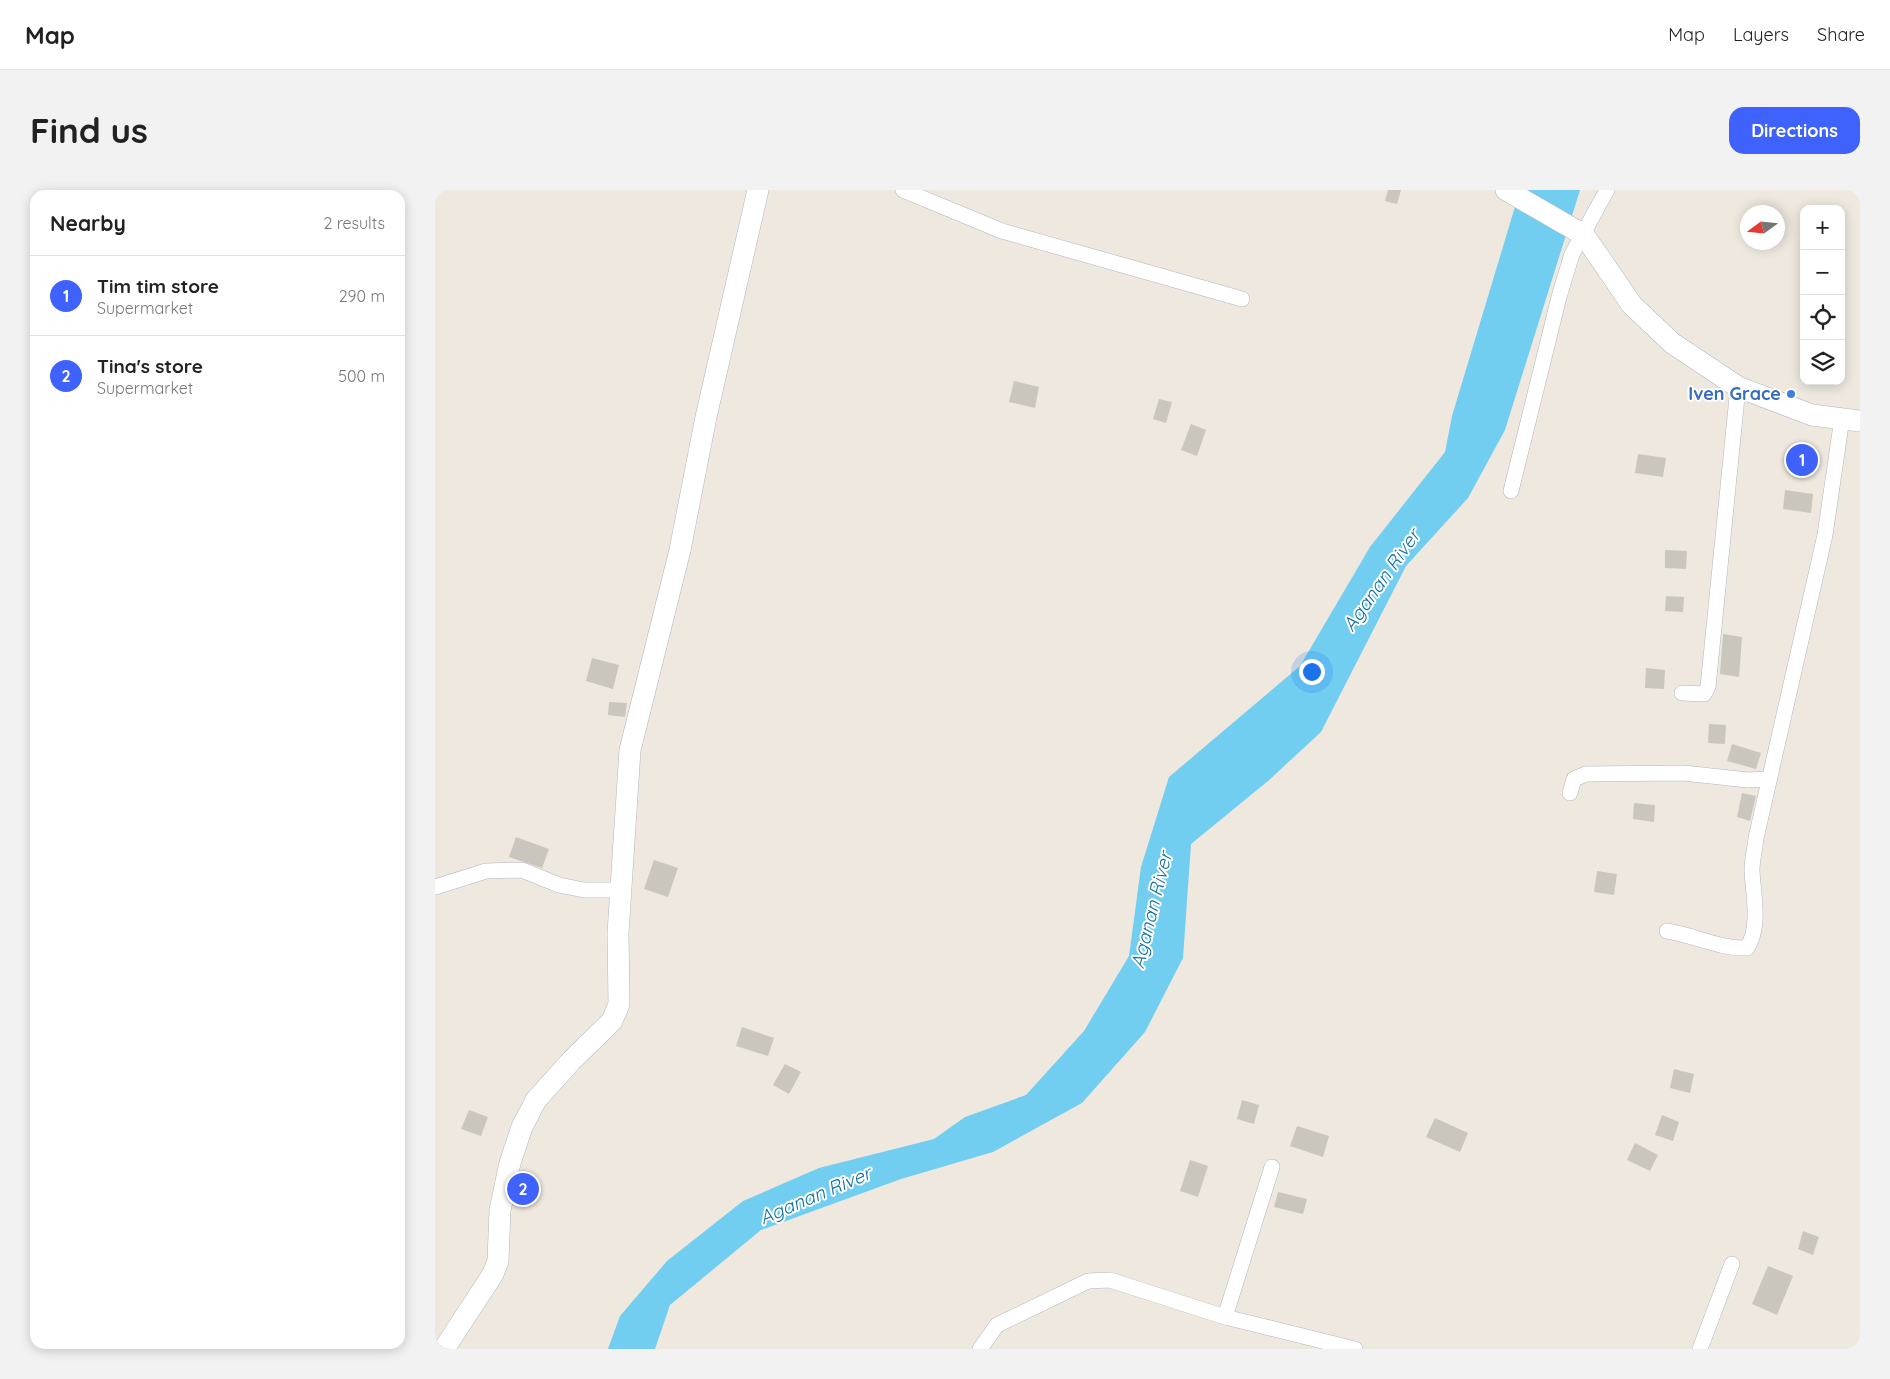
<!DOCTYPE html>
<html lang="en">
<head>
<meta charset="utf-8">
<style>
  body { margin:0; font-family:Quicksand,sans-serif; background:#f2f2f2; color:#222 }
  .controls { position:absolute; right:15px; top:15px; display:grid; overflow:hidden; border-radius:10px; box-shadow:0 2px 12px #0003 }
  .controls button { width:45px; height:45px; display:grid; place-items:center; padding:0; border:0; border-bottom:1px solid #e0e0e0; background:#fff; color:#222; font:25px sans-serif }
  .compass { position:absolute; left:1305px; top:15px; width:45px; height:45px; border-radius:50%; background:#fff; box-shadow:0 2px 12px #0003; rotate:255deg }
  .you { position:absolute; left:876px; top:481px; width:18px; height:18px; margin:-12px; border:4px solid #fff; border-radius:50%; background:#1a73e8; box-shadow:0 0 0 8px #1a73e833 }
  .badge { display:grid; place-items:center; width:32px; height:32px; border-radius:50%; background:#3f62fc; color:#fff; font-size:16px; font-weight:700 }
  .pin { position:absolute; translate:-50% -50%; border:2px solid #fff; box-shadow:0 1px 5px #0006 }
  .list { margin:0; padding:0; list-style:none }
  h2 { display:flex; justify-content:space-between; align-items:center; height:65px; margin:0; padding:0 20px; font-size:21px }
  h2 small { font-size:16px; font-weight:400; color:#767676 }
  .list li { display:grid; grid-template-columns:32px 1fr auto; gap:15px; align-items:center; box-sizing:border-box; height:80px; padding:0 20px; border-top:1px solid #e0e0e0 }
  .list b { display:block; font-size:19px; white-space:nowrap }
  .list p { margin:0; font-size:16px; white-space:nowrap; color:#767676 }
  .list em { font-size:16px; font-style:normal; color:#767676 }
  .icon { flex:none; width:28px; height:28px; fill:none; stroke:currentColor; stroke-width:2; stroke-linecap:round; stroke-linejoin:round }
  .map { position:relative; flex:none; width:1425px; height:1159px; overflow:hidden; border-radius:15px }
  header { display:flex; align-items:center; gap:30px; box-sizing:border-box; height:70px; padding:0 25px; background:#fff; border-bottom:1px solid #e0e0e0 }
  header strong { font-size:24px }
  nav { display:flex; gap:28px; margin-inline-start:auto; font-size:18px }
  .intro { display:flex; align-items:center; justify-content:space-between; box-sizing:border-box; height:120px; padding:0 30px }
  h1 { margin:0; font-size:35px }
  .button { padding:12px 22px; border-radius:15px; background:#3f62fc; color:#fff; font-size:18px; font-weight:700 }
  main { display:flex; gap:30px; padding:0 30px }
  aside { flex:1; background:#fff; border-radius:15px; box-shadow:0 2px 12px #0003 }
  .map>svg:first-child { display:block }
  .water { fill:#72cef0 }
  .building { fill:#cac6be }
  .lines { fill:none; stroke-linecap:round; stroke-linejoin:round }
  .street-casing { stroke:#b3b6c0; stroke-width:16 }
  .secondary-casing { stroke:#b3b6c0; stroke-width:22 }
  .street { stroke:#fff; stroke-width:15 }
  .secondary { stroke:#fff; stroke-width:21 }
  .shop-dot { fill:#3f7fe0; stroke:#fff; stroke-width:2 }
  .labels { text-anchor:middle; stroke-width:4; stroke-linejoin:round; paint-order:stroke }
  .shop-label { font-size:18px; font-weight:bold; fill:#366cbe; stroke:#fff; text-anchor:end }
  .water-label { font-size:19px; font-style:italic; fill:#0c6ea1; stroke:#fff }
</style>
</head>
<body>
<header>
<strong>Map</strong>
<nav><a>Map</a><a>Layers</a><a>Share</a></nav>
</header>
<div class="intro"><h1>Find us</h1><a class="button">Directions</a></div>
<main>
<aside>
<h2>Nearby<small>2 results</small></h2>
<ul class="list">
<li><span class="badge">1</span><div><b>Tim tim store</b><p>Supermarket</p></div><em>290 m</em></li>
<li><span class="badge">2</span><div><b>Tina's store</b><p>Supermarket</p></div><em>500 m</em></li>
</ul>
</aside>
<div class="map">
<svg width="1425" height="1159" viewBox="0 0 1425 1159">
  <rect width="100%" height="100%" fill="#eee8df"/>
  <polygon class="water" points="1085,0 1145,0 1070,240 1033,308 971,376 886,542 833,591 756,654 748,768 710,842 647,913 558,962 466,989 326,1040 235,1115 220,1159 173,1159 185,1126 232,1071 308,1011 384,978 499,949 530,927 591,905 649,841 694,766 706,677 734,587 865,476 935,357 1010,262 1017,226"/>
  <g class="building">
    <polygon points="953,0 966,0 962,14 950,11"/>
    <polygon points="579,191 604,197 600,218 574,212"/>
    <polygon points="724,209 737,212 731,233 718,229"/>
    <polygon points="756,234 771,240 762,266 746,260"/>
    <polygon points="1203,264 1231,268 1228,287 1200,283"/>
    <polygon points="1350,300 1378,304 1376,323 1348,319"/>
    <polygon points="1230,360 1252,361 1251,379 1230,378"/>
    <polygon points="1231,406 1249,407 1248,422 1230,421"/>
    <polygon points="1288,444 1307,447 1304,487 1285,484"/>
    <polygon points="157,468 184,475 178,499 151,491"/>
    <polygon points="1211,478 1230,480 1229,499 1210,498"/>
    <polygon points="174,512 192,513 190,527 173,525"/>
    <polygon points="1274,534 1291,535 1290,554 1273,553"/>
    <polygon points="1297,554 1326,563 1321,579 1292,571"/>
    <polygon points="1307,603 1321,606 1315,631 1302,627"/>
    <polygon points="1199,613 1220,615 1219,632 1198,629"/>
    <polygon points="81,647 114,659 107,678 74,667"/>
    <polygon points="219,670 243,678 233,707 209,699"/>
    <polygon points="1162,681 1182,684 1179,705 1159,702"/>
    <polygon points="307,837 339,848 333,866 301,856"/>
    <polygon points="350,874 366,882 354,904 338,895"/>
    <polygon points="1239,879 1259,884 1255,903 1235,898"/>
    <polygon points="807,910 824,915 819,934 802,929"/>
    <polygon points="34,920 53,927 46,946 26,939"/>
    <polygon points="1227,925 1244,932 1238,951 1220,945"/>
    <polygon points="1000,928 1033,943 1025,962 991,947"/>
    <polygon points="862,936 894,946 888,967 855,956"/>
    <polygon points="1200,953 1223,965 1215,981 1192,970"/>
    <polygon points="755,970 773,976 763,1007 745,1001"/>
    <polygon points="843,1002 872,1009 868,1024 839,1017"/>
    <polygon points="1368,1041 1384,1047 1378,1065 1363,1059"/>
    <polygon points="1333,1076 1358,1086 1342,1125 1317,1114"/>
  </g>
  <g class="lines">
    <defs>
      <g id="street">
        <polyline points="468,0 567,41 807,109"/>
        <polyline points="1076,301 1124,107 1137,64 1172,0"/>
        <polyline points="1247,503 1269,504 1273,497 1303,197"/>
        <polyline points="1135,603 1139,589 1151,584 1248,583 1313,590 1334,589"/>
        <polyline points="0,697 51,681 87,680 124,695 149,700 186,700"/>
        <path d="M1232,741C1259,745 1285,759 1312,758C1326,737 1318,704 1317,680C1317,670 1320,658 1321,648L1390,345L1407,228"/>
        <polyline points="790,1127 837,977"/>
        <polyline points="545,1159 562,1135 653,1091 675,1090 790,1127 920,1159"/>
        <polyline points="1265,1159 1297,1074"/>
      </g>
      <g id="secondary">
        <polyline points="1071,0 1149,45 1197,115 1237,153 1303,197 1377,225 1425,231"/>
        <polyline points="9,1159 58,1084 63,1071 65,1020 75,973 87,937 101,910 137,870 177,831 184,814 183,743 195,560 245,360 271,227 323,0"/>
      </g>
    </defs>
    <use href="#street" class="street-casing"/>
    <use href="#secondary" class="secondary-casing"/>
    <use href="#street" class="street"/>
    <use href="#secondary" class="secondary"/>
  </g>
  <circle class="shop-dot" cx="1356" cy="204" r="5"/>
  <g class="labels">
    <g class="shop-label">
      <text x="1346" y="210">Iven Grace</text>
    </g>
    <g class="water-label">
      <text transform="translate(946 390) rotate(-55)" y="7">Aganan River</text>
      <text transform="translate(716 720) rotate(-76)" y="7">Aganan River</text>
      <text transform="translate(380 1005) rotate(-23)" y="7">Aganan River</text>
    </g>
  </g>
</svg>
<div class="controls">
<button>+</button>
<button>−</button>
<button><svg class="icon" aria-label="locate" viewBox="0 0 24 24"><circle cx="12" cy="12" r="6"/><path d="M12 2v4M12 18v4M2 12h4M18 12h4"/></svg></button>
<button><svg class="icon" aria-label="layers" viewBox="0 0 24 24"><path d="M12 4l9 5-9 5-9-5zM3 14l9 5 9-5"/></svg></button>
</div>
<svg class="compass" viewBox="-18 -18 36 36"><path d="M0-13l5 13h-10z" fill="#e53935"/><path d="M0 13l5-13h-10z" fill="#767676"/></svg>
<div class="you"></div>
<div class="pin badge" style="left:1367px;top:270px">1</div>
<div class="pin badge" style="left:88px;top:999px">2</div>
</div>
</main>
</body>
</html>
